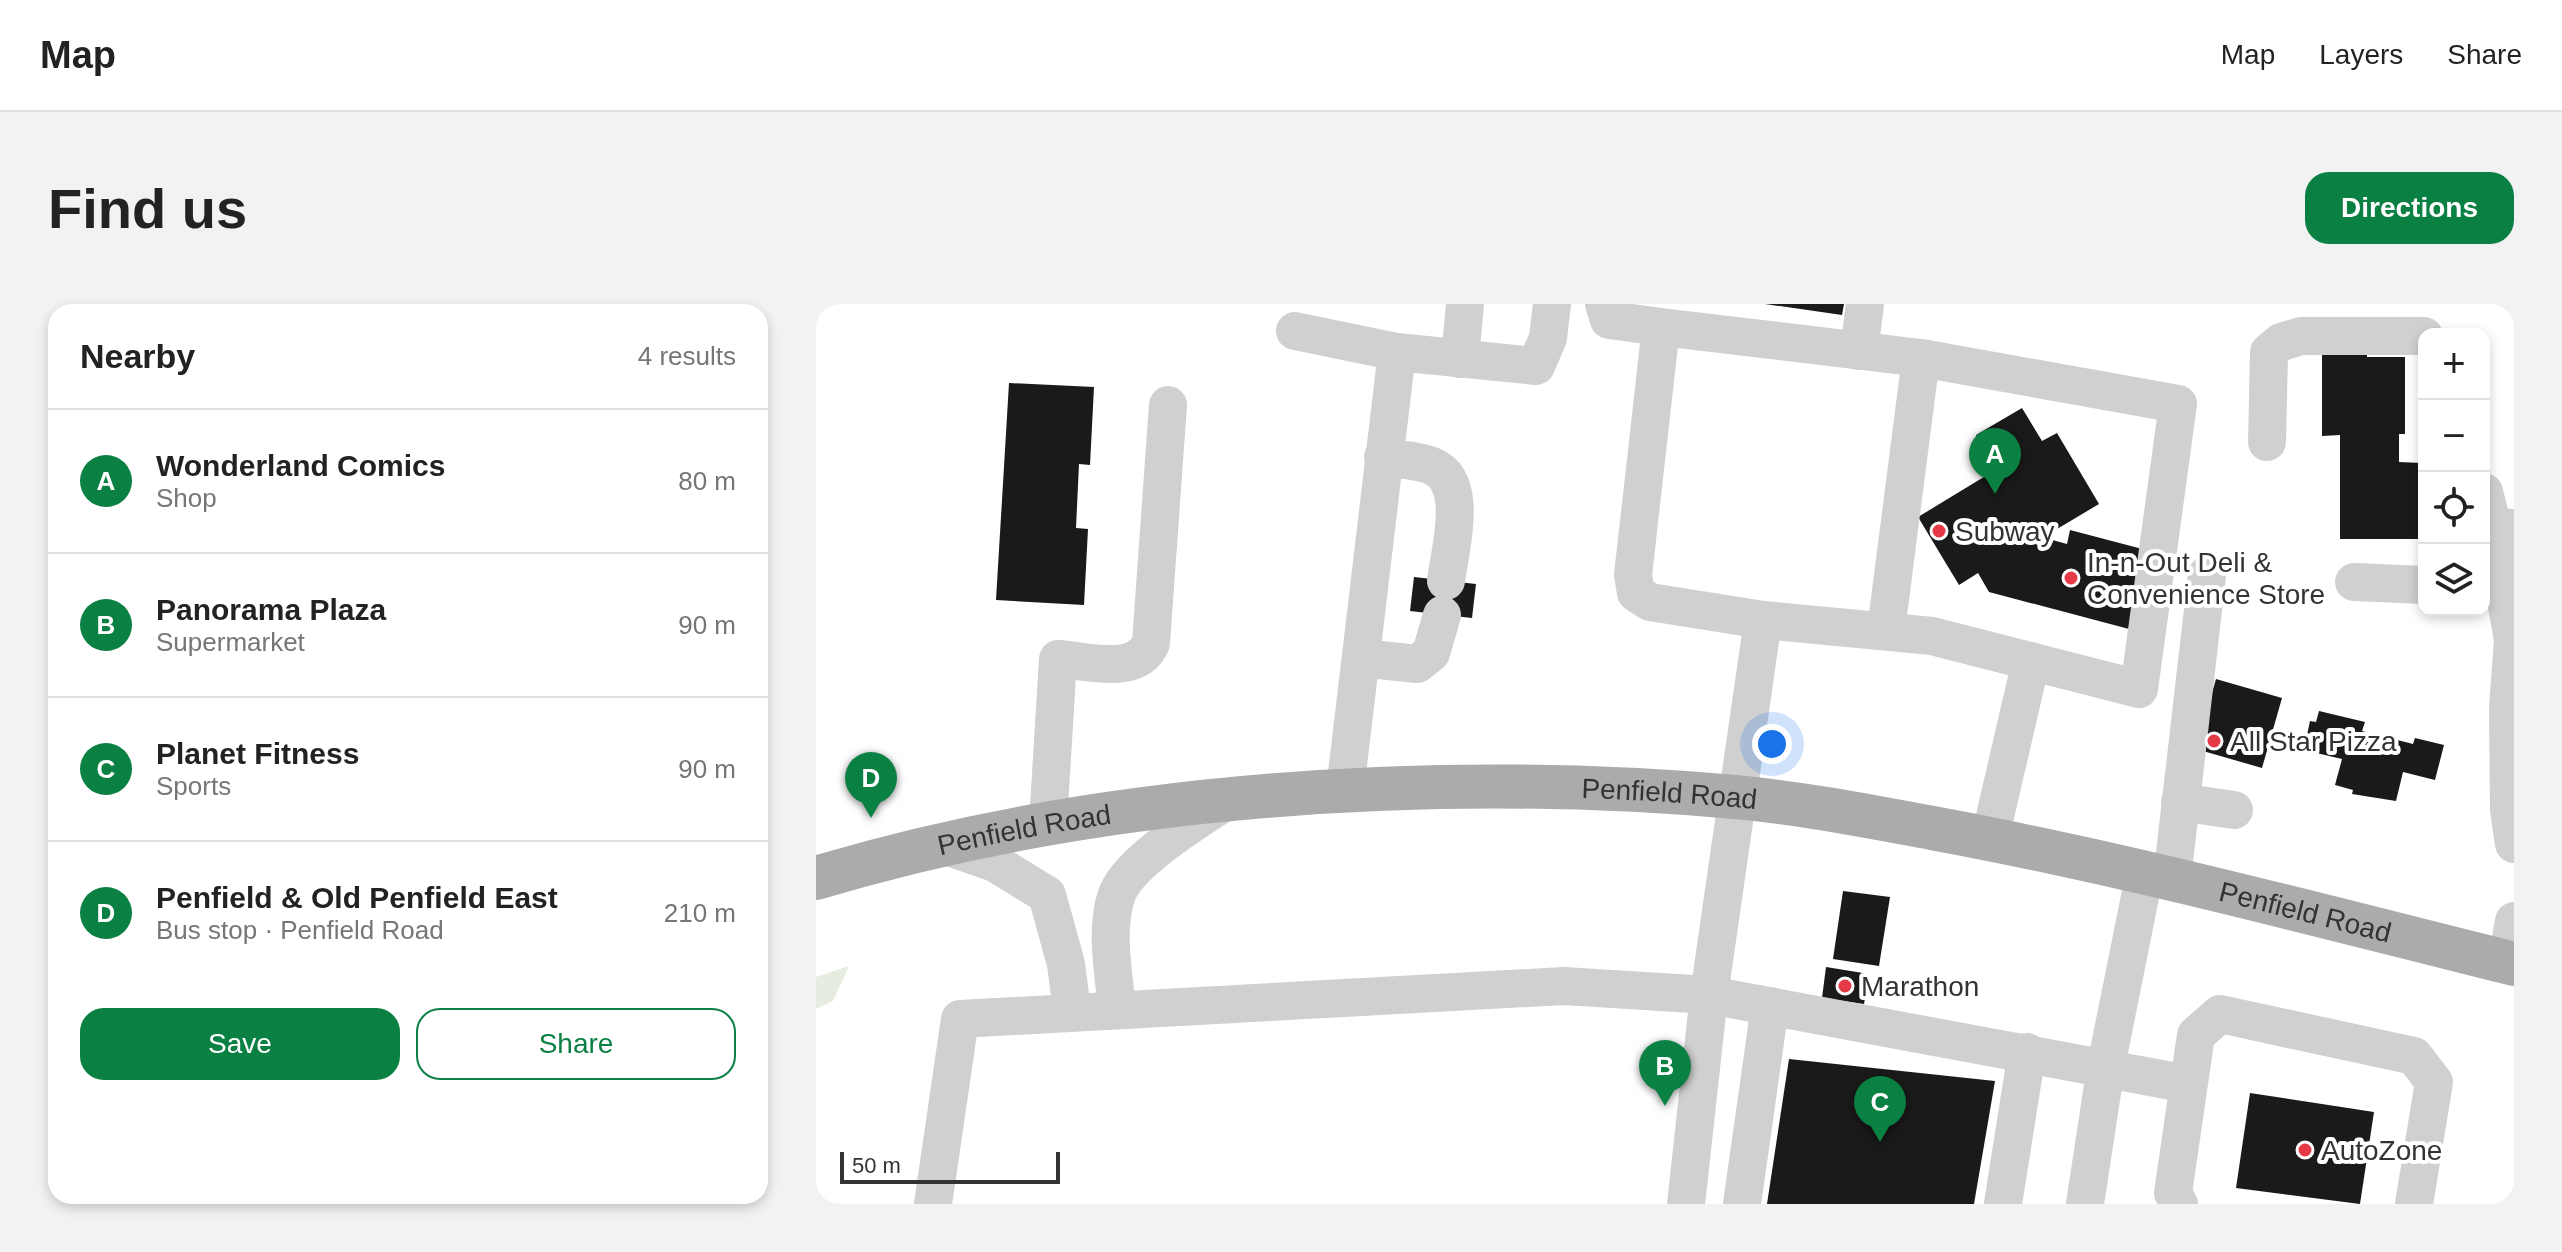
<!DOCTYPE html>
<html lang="en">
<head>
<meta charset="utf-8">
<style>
  body { margin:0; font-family:Helvetica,sans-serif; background:#f2f2f2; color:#222 }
  .controls { position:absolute; right:24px; top:24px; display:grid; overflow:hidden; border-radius:16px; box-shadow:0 4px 12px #0003 }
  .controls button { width:72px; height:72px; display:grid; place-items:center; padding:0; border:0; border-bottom:2px solid #e0e0e0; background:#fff; color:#222; font:40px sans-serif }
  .scale { position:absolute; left:24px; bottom:20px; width:220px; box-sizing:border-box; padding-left:8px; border:4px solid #333; border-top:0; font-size:22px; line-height:28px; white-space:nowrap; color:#333; -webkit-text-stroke:6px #fff; paint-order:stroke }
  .you { position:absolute; left:956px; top:440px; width:28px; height:28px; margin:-20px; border:6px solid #fff; border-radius:50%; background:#1a73e8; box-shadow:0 0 0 12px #1a73e833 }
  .badge { display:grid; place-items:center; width:52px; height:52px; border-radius:50%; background:#0b8043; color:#fff; font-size:26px; font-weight:700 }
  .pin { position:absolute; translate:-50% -66px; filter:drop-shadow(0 2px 4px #0008) }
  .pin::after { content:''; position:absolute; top:42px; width:28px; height:24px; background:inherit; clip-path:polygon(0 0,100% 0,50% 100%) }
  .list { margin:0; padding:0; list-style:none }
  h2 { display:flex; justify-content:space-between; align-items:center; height:104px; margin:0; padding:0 32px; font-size:34px }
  h2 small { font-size:26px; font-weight:400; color:#767676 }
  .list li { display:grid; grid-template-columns:52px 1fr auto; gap:24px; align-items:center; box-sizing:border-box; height:144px; padding:0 32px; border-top:2px solid #e0e0e0 }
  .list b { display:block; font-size:30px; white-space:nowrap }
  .list p { margin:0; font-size:26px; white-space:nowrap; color:#767676 }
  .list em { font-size:26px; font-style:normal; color:#767676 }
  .actions { display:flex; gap:16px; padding:24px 32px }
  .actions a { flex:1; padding:18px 0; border:2px solid #0b8043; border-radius:24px; text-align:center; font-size:28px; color:#0b8043 }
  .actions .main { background:#0b8043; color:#fff }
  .icon { flex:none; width:44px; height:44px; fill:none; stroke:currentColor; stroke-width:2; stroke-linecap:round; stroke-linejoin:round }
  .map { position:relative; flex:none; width:1698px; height:900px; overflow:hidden; border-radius:24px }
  header { display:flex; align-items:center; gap:48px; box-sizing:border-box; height:112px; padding:0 40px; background:#fff; border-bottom:2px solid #e0e0e0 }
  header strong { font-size:38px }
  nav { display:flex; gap:44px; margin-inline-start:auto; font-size:28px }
  .intro { display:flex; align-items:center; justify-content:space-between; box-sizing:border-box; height:192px; padding:0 48px }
  h1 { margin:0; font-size:56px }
  .button { padding:20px 36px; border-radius:24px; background:#0b8043; color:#fff; font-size:28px; font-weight:700 }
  main { display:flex; gap:48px; padding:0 48px }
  aside { flex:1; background:#fff; border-radius:24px; box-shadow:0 4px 12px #0003 }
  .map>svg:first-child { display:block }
  .green { fill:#e6ecdf }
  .building { fill:#1a1a1a }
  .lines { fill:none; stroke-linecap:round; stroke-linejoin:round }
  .minor { stroke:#d0d0d0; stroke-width:38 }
  .major { stroke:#ababab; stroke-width:44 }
  .poi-dot { fill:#e63946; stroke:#fff; stroke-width:3 }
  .labels { text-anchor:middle; stroke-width:8; stroke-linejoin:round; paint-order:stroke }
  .poi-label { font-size:28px; fill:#333; stroke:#fff; text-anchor:start }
  .street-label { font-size:28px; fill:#333; stroke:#fff }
</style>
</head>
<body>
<header>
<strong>Map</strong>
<nav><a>Map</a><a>Layers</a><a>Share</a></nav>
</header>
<div class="intro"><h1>Find us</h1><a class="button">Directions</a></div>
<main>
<aside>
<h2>Nearby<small>4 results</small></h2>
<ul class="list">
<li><span class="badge">A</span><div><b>Wonderland Comics</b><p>Shop</p></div><em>80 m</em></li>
<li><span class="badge">B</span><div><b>Panorama Plaza</b><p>Supermarket</p></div><em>90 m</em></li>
<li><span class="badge">C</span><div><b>Planet Fitness</b><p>Sports</p></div><em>90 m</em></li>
<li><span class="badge">D</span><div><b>Penfield &amp; Old Penfield East</b><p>Bus stop · Penfield Road</p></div><em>210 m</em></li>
</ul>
<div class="actions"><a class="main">Save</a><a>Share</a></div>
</aside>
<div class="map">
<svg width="1698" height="900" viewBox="0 0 1698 900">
  <rect width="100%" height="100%" fill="#fff"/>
  <polygon class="green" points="33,662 17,697 0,705 0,673"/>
  <g class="building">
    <polygon points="949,0 1028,0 1026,11"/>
    <polygon points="1506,47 1551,47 1551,53 1589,53 1589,130 1583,130 1583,158 1606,159 1606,235 1524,235 1524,131 1506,132"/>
    <polygon points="193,79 278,83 274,161 263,160 260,224 272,225 268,301 180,296"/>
    <polygon points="1206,104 1226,137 1241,129 1283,200 1231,231 1233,235 1251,240 1254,226 1334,247 1313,325 1173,288 1162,269 1143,281 1102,213 1181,165 1160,131"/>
    <polygon points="598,273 660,280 656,314 594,307"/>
    <polygon points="1400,375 1466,394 1446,464 1380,445"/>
    <polygon points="1503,407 1549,418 1546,427 1597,440 1599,434 1628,441 1619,476 1587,468 1580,497 1536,490 1537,486 1519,481 1526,455 1492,447 1496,433 1491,431 1494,417 1500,418"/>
    <polygon points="1027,587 1074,593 1063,662 1017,655"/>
    <polygon points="1010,663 1053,670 1048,700 1006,694"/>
    <polygon points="973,755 1179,777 1158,900 951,900"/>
    <polygon points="1434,789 1558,808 1544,900 1420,884"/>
  </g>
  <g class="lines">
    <g class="minor">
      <polyline points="788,0 793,16 845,23"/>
      <polygon points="845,23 1105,54 1362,100 1323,385 1116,332 947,316 834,298 820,289 817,271"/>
      <polyline points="479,27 581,48 529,486"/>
      <polyline points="1043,47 1049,0"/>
      <polyline points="581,48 720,62 732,34 736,0"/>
      <polyline points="644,55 649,0"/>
      <polyline points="1451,138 1453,48 1465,38 1485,32 1608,32"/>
      <path d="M567,153C582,156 602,156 616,162C654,178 634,244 630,277"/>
      <polyline points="1668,188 1677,223 1698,224"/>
      <polyline points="1677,223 1697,336 1692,404 1693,506 1698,540"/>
      <polyline points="1538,278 1608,281"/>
      <polyline points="1070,326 1105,54"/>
      <polyline points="545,354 601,360 615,349 626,311"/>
      <polyline points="1364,498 1418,506"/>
      <path d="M232,519L242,355C273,357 321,372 335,339L352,101"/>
      <polyline points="1174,534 1215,357"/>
      <polyline points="124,540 179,559 231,591 250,660 256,707"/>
      <polyline points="1356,575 1391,271"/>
      <polyline points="1691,658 1698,617"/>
      <path d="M301,705C298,670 289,628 300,593C309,560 379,518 407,499"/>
      <polyline points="117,900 144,715 748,682 893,691 1372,780"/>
      <polyline points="870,900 893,691 947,316"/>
      <polyline points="926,900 954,702"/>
      <polyline points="1187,900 1211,748"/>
      <polyline points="1269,900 1290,762 1329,568"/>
      <polyline points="1363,900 1357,889 1380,731 1404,710 1598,752 1618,778 1598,900"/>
    </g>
    <path class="major" id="s1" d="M0,574C285,488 623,467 919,493C985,499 1051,512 1116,524C1312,560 1505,612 1698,660"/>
  </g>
  <g class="poi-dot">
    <circle cx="1123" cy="227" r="8"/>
    <circle cx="1255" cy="274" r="8"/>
    <circle cx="1398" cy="437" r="8"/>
    <circle cx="1029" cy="682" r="8"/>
    <circle cx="1489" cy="846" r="8"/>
  </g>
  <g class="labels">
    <g class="poi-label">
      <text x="1139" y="237">Subway</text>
      <text x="1271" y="268">In-n-Out Deli &amp;<tspan x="1271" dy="32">Convenience Store</tspan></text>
      <text x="1414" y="447">All Star Pizza</text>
      <text x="1045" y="692">Marathon</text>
      <text x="1505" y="856">AutoZone</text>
    </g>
    <g class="street-label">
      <text dy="10" stroke="none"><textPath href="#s1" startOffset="862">Penfield Road</textPath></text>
      <text dy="10" stroke="none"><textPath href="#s1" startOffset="214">Penfield Road</textPath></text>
      <text dy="10" stroke="none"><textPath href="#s1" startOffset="1510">Penfield Road</textPath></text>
    </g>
  </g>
</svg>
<div class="controls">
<button>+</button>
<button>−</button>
<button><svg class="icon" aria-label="locate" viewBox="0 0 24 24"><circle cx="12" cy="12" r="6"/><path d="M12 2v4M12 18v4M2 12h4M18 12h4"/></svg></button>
<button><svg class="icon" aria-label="layers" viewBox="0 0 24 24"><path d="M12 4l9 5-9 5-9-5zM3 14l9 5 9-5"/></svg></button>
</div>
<div class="scale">50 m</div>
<div class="you"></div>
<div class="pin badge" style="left:1179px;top:190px">A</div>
<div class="pin badge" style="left:849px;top:802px">B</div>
<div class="pin badge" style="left:1064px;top:838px">C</div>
<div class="pin badge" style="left:55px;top:514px">D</div>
</div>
</main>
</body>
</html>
